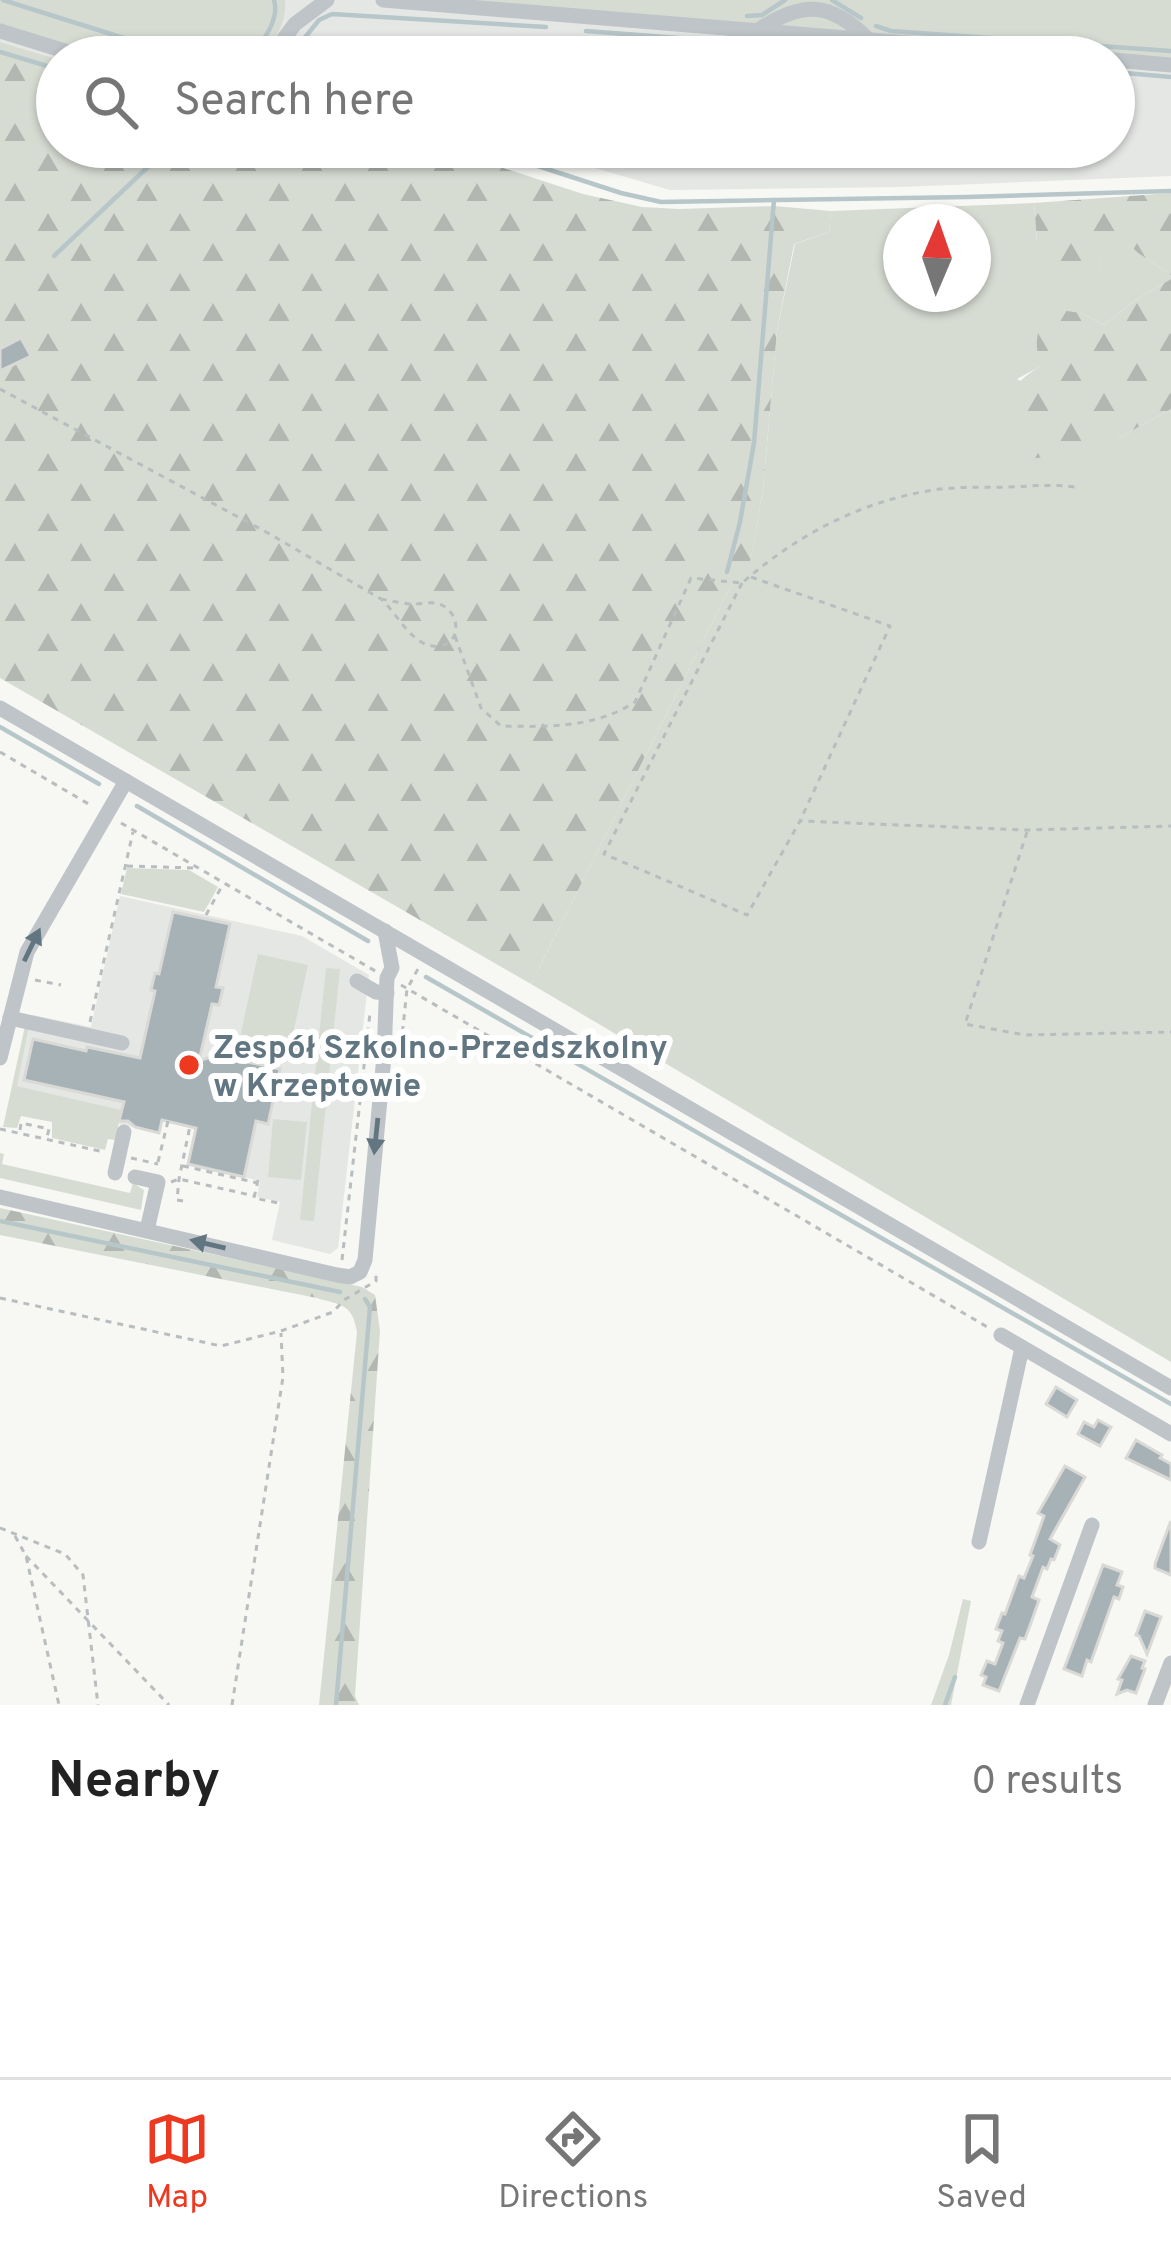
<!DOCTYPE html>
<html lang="en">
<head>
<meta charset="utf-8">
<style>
  body { margin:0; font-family:Overpass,sans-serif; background:#f6f6f6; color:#222 }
  .compass { position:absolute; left:883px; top:204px; width:108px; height:108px; border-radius:50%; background:#fff; box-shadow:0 3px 9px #0004; rotate:2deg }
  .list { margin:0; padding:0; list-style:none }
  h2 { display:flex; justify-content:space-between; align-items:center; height:156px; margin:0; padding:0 48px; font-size:51px }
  h2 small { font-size:39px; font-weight:400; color:#767676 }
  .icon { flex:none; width:66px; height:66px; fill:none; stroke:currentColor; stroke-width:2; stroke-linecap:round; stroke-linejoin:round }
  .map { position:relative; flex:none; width:1171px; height:1705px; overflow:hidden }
  .search { position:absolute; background:#fff; box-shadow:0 3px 9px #0004; left:36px; right:36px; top:36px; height:132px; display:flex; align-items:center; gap:30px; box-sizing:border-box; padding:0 42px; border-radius:66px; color:#767676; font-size:45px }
  .sheet { height:372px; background:#fff }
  nav { display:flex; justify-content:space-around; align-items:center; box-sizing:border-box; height:168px; border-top:3px solid #e0e0e0; background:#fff; font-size:33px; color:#767676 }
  nav a { display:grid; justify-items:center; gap:6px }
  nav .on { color:#ec3920 }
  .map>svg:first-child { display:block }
  .built { fill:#e5e7e5 }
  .grass { fill:#d7dcd3; fill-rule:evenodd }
  .forest { fill:url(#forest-firs) }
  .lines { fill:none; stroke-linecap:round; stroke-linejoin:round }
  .stream { stroke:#b6c6c9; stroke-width:4.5 }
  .building { fill:#a7b2b6; stroke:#d9d9d6; stroke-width:3 }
  .path { stroke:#b8bdbf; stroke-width:3; stroke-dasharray:6 6; stroke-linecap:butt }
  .minor { stroke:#bec4c7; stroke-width:15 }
  .oneway { fill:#617681 }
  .poi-dot { fill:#ec3920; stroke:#fff; stroke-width:4.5 }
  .labels { text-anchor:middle; stroke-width:12; stroke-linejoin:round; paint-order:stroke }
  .poi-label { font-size:33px; font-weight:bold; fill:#617681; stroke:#fff; text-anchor:start }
</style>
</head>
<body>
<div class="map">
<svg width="1171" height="1705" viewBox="0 0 1171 1705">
  <defs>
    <pattern id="forest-firs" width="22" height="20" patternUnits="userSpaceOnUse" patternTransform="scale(3)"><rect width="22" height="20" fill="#d7dcd3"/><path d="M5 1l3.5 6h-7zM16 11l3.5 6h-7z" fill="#b2b7b1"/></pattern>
  </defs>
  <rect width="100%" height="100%" fill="#f7f7f4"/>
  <g class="built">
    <polygon points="0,0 1171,0 1171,176 902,187 670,190 523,147 1114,147 1114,57 57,57 57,59 0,42"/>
    <polygon points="120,896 302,936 369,975 338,1248 330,1254 272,1240 280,1202 257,1197 260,1181 188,1164 195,1127 162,1120 159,1133 119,1124 122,1110 16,1086 32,1015 91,1027"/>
  </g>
  <g class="grass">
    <path d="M0,0H285C287,25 275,37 261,57H107L0,24Z"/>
    <polygon points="462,0 1171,0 1171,58"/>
    <path d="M1034,203L1037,242L1099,269L1104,238H1123L1138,253L1171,275V279L1134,301L1104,325L1081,313L1041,366L1017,379L1117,439L1171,409V1362L531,984L726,595L751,558L763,489L777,331L795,244L829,232L831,211ZM901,222H973V294H901Z"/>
    <polygon points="127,868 189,870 218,887 204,912 121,894"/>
    <polygon points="258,954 308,965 289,1052 239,1042"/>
    <polygon points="326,968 340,969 314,1221 300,1220"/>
    <polygon points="25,1026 29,1027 17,1086 122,1110 115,1140 108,1139 105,1150 52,1138 52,1122 21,1116 17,1128 3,1127"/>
    <polygon points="273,1119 307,1122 301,1180 268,1177"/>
    <polygon points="0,1153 4,1154 2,1164 130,1193 133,1183 144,1190 141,1210 0,1178"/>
    <polygon points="963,1599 971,1601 951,1705 931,1705 949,1655"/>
  </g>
  <g class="forest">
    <polygon points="0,42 57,59 57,147 196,147 211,161 223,147 439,147 583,194 642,207 679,209 774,206 831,211 829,232 794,244 777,331 763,489 751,559 726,595 531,984 0,678"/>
    <polygon points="1171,193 1171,275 1138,253 1122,238 1105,238 1099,269 1084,281 1045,267 1037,242 1034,203"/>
    <path d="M1171,279V409L1117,439L1054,456L1020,460C1010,413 993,394 1041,366C1033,342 1036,327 1053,309L1081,313L1104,325L1134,301Z"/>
    <path d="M0,1208L362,1287L375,1295L380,1331L355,1696L359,1705H319L357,1332C352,1303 342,1306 317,1298L0,1235Z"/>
  </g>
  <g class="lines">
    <g class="stream">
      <polyline points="3,0 184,57"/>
      <polyline points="832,0 861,18"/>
      <polyline points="747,16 762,15 785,0"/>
      <polyline points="876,26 891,31 1171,51"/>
      <polyline points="586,31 929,57"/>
      <polyline points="0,52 57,69"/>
      <polyline points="290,56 319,20 332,14 546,27"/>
      <path d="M249,57C263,42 280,20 274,0"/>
      <polyline points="1114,72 1171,77"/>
      <polyline points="479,147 621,193 661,202 967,197 1171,191"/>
      <polyline points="214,152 217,147"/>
      <polyline points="54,256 151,164 160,147"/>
      <polyline points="727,572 740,522 754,443 774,200"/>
      <polyline points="0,727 99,784"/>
      <polyline points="137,806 368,941"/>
      <polyline points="426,977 1171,1404"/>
      <polyline points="0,1221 340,1292"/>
      <polyline points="336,1705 370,1307 365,1299"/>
      <polyline points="945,1705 955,1677"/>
    </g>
  </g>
  <g class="building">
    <polygon points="21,338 31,356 0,371 0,349"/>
    <polygon points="173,912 230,924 216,987 223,988 219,1005 212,1004 199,1061 216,1055 280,1069 268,1124 256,1121 244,1177 188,1164 196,1128 162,1120 159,1133 135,1127 128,1121 119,1121 124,1102 24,1080 33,1039 86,1051 87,1047 140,1058 155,991 151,990 155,973 159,974"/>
    <polygon points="1056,1387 1077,1400 1067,1417 1046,1404"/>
    <polygon points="1098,1420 1111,1427 1100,1446 1078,1434 1084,1422 1094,1427"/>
    <polygon points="1136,1440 1162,1455 1160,1458 1171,1464 1171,1480 1126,1458"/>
    <polygon points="1065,1466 1085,1477 1050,1539 1060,1545 1054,1560 1051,1559 1047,1569 1043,1567 1032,1597 1039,1600 1032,1620 1025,1639 1020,1638 999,1691 983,1685 986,1677 981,1675 987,1661 995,1664 1003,1643 998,1641 1002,1631 996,1629 1002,1613 1005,1614 1019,1576 1024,1578 1033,1556 1030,1555 1044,1516 1038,1513"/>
    <polygon points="1170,1523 1171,1524 1171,1575 1155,1568 1155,1564"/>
    <polygon points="1103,1565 1122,1572 1117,1585 1123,1587 1119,1599 1114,1597 1091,1662 1087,1660 1082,1676 1064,1669"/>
    <polygon points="1145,1611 1161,1617 1147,1654 1139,1636 1136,1635"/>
    <polygon points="1131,1656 1145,1661 1142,1668 1145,1669 1136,1693 1127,1690 1117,1694 1122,1680 1118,1679"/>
  </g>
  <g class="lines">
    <g class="path">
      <path d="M0,389L268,533L381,599C399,615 413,649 439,646C464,643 459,610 439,604C431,601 419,605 410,604C401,603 391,601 381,599"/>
      <polyline points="751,577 890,626 800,821"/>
      <polyline points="742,583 604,854 747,915 800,821 1027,830 1171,826"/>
      <path d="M455,636L481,708L501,726C548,727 595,728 635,702L691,578L742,583C797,535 861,501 934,490C959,486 984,488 1009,487C1033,486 1051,484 1075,487"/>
      <polyline points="0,752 92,806"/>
      <polyline points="121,823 377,972"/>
      <polyline points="1027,832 965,1024 1025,1035 1171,1032"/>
      <polyline points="127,866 196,868"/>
      <polyline points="206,915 223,884"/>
      <polyline points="35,980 61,985"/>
      <polyline points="401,985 989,1328"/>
      <polyline points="90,1022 133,832"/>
      <polyline points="400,1056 407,989 419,967"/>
      <polyline points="0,1129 104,1152"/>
      <polyline points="20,1130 21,1123 49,1129 47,1137"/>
      <polyline points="131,1158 158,1164"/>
      <polyline points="158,1162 168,1121"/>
      <polyline points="183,1166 258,1183"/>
      <polyline points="258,1180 254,1198 278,1203"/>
      <polyline points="171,1182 179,1179 255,1196"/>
      <polyline points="183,1201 177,1200 179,1179 190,1126"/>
      <polyline points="342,1260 370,1013"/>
      <polyline points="0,1298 221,1346 281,1331 333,1312 344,1300 376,1281 376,1274"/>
      <polyline points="0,1528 65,1554 83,1575 98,1705"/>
      <polyline points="15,1536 26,1556 59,1705"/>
      <polyline points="26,1556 169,1705"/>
      <polyline points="232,1705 283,1377 281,1333"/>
    </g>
    <g class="minor">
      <polyline points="383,0 1078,57"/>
      <polyline points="0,31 84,57"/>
      <path d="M757,31C802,0 830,1 869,40"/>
      <polyline points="270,57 295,24 327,0"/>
      <polyline points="1114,60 1171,65"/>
      <polyline points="199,149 201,147"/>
      <polyline points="0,708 1171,1388"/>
      <polyline points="357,981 376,992 387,993"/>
      <polyline points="10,1018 122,1043"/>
      <polyline points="0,1058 27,952 126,781"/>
      <polyline points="115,1173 124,1132"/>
      <polyline points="135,1177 158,1182 147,1230"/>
      <polyline points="0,1197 337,1275 350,1277 360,1272 365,1260 384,1056 387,978 392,968 385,931"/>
      <polyline points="1001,1335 1171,1434"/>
      <polyline points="979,1542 1022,1348"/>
      <polyline points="1027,1705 1092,1525"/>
      <polyline points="1155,1705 1171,1663"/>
    </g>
  </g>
  <defs><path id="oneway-solid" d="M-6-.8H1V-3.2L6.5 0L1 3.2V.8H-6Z" transform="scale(3)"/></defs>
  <g class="oneway">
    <use href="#oneway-solid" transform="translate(32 945) rotate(-64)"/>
    <use href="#oneway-solid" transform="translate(376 1136) rotate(96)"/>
    <use href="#oneway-solid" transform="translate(208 1244) rotate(-167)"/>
  </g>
  <circle class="poi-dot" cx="189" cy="1065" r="12"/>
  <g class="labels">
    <g class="poi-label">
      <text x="213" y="1058">Zespół Szkolno-Przedszkolny<tspan x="213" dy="38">w Krzeptowie</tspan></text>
    </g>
  </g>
</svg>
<svg class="compass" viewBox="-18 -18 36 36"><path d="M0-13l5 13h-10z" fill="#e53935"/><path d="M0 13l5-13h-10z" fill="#767676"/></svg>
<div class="search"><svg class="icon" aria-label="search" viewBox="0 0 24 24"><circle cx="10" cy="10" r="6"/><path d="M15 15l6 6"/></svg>Search here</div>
</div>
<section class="sheet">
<h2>Nearby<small>0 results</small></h2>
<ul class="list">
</ul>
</section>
<nav>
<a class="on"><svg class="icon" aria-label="map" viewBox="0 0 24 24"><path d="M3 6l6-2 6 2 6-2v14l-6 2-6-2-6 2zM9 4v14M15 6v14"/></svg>Map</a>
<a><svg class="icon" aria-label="directions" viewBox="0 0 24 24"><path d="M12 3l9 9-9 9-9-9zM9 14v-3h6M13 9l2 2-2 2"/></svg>Directions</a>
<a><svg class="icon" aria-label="saved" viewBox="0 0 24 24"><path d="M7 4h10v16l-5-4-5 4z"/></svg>Saved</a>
</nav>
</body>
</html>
